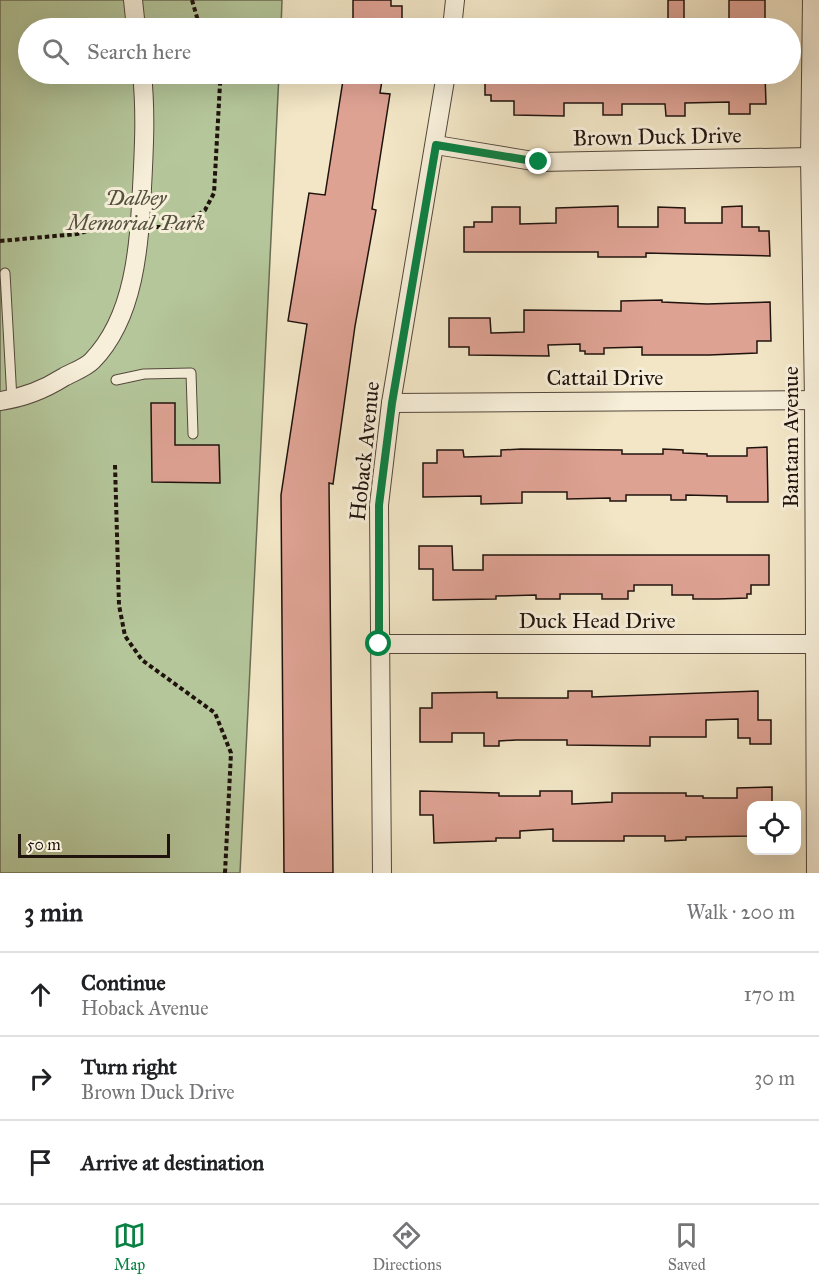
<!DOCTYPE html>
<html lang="en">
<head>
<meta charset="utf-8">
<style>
  body { margin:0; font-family:"IM FELL Great Primer",serif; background:#f6f6f6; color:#202124 }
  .controls { position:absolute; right:18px; bottom:18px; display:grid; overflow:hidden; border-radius:12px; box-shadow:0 6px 24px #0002 }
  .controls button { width:54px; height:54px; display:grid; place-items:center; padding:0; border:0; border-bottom:2px solid #e0e0e0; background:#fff; color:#202124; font:30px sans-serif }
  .scale { position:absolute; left:18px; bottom:15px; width:152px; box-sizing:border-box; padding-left:6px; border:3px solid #20130e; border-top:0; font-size:16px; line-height:21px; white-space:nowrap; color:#20130e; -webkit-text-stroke:4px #f7efda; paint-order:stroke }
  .stop { position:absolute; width:18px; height:18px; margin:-14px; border:4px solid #0b8043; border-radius:50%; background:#fff }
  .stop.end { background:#0b8043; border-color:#fff; box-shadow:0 2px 6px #0008 }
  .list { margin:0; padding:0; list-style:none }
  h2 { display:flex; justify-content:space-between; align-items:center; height:78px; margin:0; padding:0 24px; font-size:26px }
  h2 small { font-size:20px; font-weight:400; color:#757577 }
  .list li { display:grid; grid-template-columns:39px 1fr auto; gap:18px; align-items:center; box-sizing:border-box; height:84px; padding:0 24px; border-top:2px solid #e0e0e0 }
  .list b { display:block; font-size:22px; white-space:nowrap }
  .list p { margin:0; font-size:20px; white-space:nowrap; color:#757577 }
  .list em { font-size:20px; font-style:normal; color:#757577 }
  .icon { flex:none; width:33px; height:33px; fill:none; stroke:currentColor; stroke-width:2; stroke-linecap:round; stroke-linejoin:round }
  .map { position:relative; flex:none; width:819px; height:873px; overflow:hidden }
  .search { position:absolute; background:#fff; box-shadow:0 6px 24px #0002; left:18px; right:18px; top:18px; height:66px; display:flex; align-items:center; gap:15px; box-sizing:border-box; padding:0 21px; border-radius:33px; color:#757577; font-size:22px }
  .sheet { height:330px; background:#fff }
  nav { display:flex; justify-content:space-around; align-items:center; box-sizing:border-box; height:84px; border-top:2px solid #e0e0e0; background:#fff; font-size:16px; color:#757577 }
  nav a { display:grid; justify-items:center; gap:3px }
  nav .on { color:#0b8043 }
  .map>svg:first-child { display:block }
  .green { fill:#b4c69a; stroke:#6a6c54; stroke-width:1.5 }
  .building { fill:#dea293; stroke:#20130e; stroke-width:1.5 }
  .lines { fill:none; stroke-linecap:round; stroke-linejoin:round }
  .service-casing { stroke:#54483c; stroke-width:11 }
  .minor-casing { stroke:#54483c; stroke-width:20 }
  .path { stroke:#20130e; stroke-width:4; stroke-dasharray:4.5 3; stroke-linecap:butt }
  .service { stroke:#f7efda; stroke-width:9 }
  .minor { stroke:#f7efda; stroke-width:18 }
  .route { stroke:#0b8043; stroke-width:8 }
  .labels { text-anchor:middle; stroke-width:6; stroke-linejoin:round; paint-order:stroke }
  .street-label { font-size:22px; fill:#20130e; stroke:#f7efda }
  .park-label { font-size:22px; font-style:italic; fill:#54523f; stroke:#f7efda }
</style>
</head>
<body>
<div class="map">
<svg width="819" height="873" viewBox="0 0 819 873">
  <rect width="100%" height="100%" fill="#f2e6c6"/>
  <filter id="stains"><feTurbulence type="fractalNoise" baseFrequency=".00333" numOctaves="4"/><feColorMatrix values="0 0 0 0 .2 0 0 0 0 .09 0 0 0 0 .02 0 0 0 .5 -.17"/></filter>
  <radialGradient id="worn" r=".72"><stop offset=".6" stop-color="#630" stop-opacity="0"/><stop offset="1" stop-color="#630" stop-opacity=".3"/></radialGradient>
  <polygon class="green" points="0,0 282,0 281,28 28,28 28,74 279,74 240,873 0,873"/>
  <g class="building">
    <polygon points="353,0 391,0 391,6 402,6 402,28 353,28"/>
    <rect x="668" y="0" width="16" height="19"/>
    <polygon points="729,0 765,0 765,21 729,22"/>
    <polygon points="344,74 383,74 380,93 390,94 372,209 376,210 355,326 333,484 329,483 333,873 284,873 281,495 307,324 288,321 309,193 325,195"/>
    <polygon points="485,74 765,74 766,104 750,104 750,114 729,114 729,102 685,103 685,116 666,116 665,104 622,104 622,115 603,115 603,103 564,103 564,116 514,115 514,101 491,101 491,95 485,95"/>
    <polygon points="618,206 618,227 658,227 658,207 685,208 685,223 722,223 722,207 742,206 742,227 759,227 759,231 769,231 770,256 646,253 646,257 598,257 598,252 464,252 464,227 474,227 474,222 492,222 492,207 520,207 520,224 556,223 556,208"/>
    <polygon points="662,300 662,302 707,304 770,302 771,341 757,341 757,353 709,355 642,355 642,347 604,348 604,354 585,354 585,351 580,351 580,344 548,345 549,356 469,355 469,347 449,347 449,318 490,318 491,333 524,332 524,310 621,311 621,301"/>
    <polygon points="151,403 175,403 175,445 219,445 220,483 152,482"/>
    <polygon points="767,447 768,502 727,502 727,496 686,495 686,500 671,500 671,495 626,495 626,501 610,501 610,498 567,499 567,492 522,492 522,503 481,504 481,496 423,497 423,463 437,463 437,450 463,450 464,457 501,456 501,450 521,449 622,450 622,454 663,454 663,449 683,450 683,453 707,454 707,456 747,456 747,448"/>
    <polygon points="419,546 452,546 453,570 483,570 483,555 769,555 769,585 751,585 751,594 747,594 747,598 718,599 693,599 693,595 672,595 672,585 634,585 634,591 628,591 628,599 602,599 602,594 560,594 560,599 536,599 536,595 496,596 496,599 433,600 433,569 419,569"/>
    <polygon points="568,691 592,691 592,697 758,691 758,720 771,720 771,744 750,744 750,738 738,738 738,719 706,720 706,737 650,737 650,746 567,745 567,740 516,740 499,741 499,746 484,746 484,733 452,733 452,742 420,742 420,708 432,708 432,693 497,692 497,698 568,698"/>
    <polygon points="772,787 772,806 752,806 752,836 686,837 686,840 665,841 665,836 624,836 624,841 553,841 553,829 520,831 520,838 496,838 496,841 434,843 433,815 420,815 420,791 499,793 499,796 540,796 540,791 572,791 572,804 612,802 612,793 686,793 686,796 703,796 703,798 737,798 737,788"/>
  </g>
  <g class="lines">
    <defs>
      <g id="service">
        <polyline points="5,273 12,400"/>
        <polyline points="116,380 144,374 191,373 193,434"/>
      </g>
      <g id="minor">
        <polyline points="133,0 136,28"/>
        <polyline points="812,0 810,157 814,400 816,873"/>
        <polyline points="452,28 455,0"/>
        <polyline points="436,145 539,162 810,157"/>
        <path d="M0,401C22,398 45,389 64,377C73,372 85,368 92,361C135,317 139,246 142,188C144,149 146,112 142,74"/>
        <polyline points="391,403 819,400"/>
        <polyline points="379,644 814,644"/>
        <polyline points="382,873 379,505 391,403 446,74"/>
      </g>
    </defs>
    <use href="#service" class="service-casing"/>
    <use href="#minor" class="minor-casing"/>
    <g class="path">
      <polyline points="192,0 200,28"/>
      <polyline points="156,227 169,227 189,221 205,210 214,193 220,84 218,74"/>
      <polyline points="0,241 77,234 108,225 124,224"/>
      <polyline points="115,465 119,605 125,636 142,660 215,713 231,753 225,873"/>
    </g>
    <use href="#service" class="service"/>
    <use href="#minor" class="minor"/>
  </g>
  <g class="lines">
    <polyline class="route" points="379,644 379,505 392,403 436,145 539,162"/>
  </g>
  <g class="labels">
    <g class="street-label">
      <text transform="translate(657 136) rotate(-1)" y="8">Brown Duck Drive</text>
      <text x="605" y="385">Cattail Drive</text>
      <text transform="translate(790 437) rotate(-90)" y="8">Bantam Avenue</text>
      <text transform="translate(364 451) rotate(-84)" y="8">Hoback Avenue</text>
      <text x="597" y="628">Duck Head Drive</text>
    </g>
    <g class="park-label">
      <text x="136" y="205">Dalbey<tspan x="136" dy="25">Memorial Park</tspan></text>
    </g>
  </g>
  <rect width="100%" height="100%" filter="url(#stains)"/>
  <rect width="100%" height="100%" fill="url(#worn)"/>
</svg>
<div class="controls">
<button><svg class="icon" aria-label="locate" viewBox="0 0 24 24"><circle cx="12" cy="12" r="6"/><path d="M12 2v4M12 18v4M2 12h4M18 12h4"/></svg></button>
</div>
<div class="scale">50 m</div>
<div class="stop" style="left:379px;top:644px"></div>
<div class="stop end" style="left:539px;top:162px"></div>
<div class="search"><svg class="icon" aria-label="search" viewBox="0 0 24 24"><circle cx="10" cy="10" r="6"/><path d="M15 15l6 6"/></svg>Search here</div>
</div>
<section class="sheet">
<h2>3 min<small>Walk · 200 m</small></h2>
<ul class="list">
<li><svg class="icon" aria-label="ahead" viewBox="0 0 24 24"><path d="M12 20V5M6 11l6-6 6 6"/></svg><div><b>Continue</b><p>Hoback Avenue</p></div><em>170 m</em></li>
<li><svg class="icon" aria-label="right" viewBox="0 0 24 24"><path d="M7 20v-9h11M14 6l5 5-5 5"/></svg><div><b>Turn right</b><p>Brown Duck Drive</p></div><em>30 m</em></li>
<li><svg class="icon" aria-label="arrive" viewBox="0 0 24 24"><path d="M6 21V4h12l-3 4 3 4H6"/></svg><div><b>Arrive at destination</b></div></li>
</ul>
</section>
<nav>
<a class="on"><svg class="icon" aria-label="map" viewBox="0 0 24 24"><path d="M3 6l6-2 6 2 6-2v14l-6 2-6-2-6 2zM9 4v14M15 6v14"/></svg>Map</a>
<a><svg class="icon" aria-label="directions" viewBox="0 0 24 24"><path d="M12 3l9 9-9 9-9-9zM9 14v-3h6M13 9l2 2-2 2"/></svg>Directions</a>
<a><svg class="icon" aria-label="saved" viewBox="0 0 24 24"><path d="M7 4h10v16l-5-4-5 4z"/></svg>Saved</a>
</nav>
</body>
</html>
